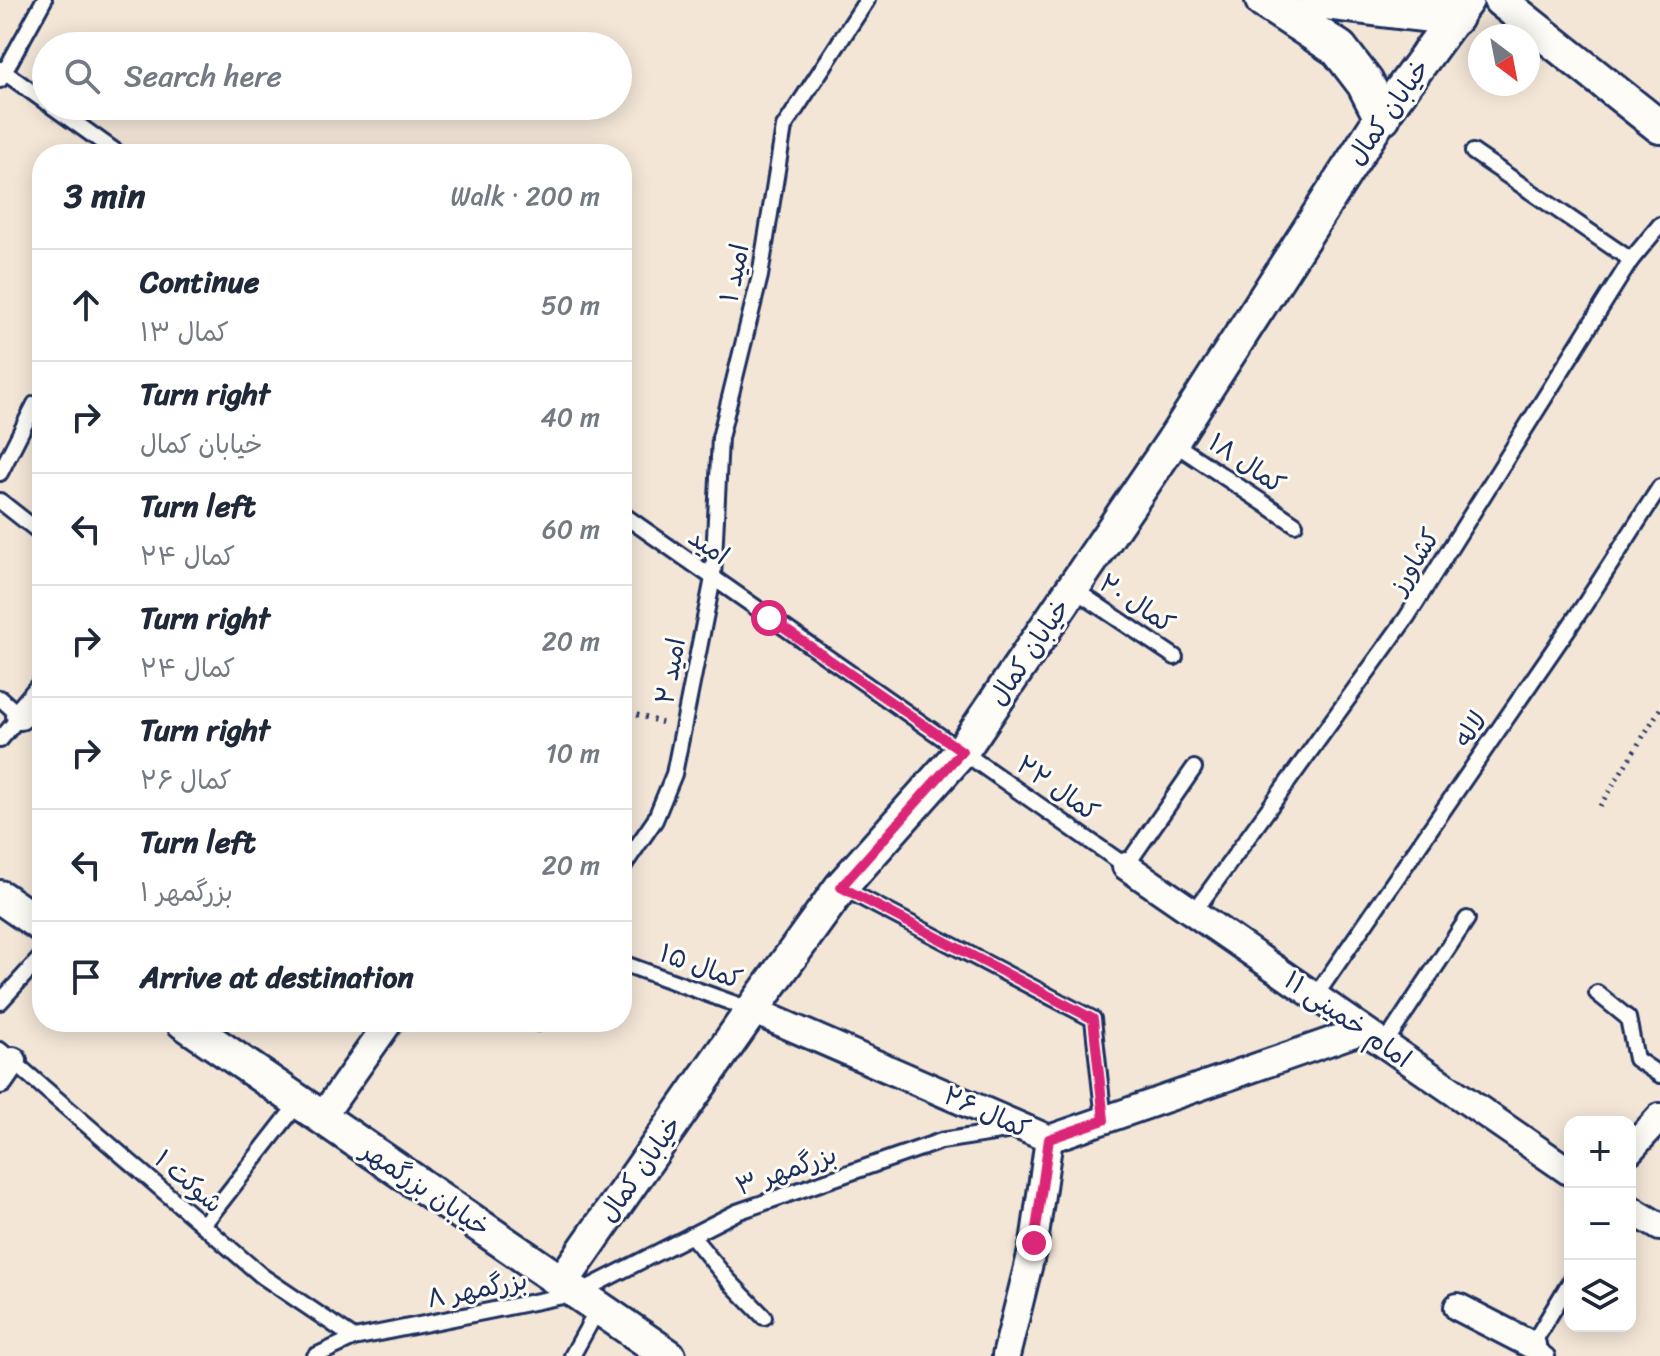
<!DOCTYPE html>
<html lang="en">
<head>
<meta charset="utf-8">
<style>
  body { margin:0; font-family:Sriracha,"Playpen Sans Arabic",sans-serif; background:#f2f2f3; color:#1f2937 }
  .controls { position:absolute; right:24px; bottom:24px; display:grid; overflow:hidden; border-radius:16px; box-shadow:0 4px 20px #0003 }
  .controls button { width:72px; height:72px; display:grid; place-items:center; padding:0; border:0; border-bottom:2px solid #e0e1e3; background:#fff; color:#1f2937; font:40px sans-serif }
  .compass { position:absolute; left:1468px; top:24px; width:72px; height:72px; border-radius:50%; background:#fff; box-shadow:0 4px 20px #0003; rotate:148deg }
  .stop { position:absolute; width:24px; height:24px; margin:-18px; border:6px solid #db2777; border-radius:50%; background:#fff }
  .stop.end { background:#db2777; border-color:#fff; box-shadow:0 2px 8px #0008 }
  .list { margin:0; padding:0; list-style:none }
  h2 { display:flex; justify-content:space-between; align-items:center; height:104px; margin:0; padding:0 32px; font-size:34px }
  h2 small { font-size:26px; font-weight:400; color:#747a83 }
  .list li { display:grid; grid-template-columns:52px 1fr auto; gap:24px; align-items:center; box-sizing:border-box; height:112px; padding:0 32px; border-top:2px solid #e0e1e3 }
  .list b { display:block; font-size:30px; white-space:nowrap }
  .list p { margin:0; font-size:26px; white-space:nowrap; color:#747a83 }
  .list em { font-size:26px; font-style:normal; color:#747a83 }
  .icon { flex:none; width:44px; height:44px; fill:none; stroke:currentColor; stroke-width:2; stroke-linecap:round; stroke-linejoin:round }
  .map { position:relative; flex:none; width:1660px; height:1356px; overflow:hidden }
  .search { position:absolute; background:#fff; box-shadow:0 4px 20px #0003; left:32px; top:32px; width:600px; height:88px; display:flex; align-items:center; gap:20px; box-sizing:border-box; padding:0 28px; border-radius:44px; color:#747a83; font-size:30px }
  .panel { position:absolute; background:#fff; box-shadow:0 4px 20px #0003; left:32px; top:144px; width:600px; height:888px; border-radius:32px }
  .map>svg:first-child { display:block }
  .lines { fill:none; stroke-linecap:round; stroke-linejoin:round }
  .service-casing { stroke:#1b2f5e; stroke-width:20 }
  .minor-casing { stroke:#1b2f5e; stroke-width:32 }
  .tertiary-casing { stroke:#1b2f5e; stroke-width:38 }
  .secondary-casing { stroke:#1b2f5e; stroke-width:42 }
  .path { stroke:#1b2f5e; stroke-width:5; stroke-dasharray:2 6; stroke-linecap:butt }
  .service { stroke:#fdfcf7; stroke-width:14 }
  .minor { stroke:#fdfcf7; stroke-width:26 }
  .tertiary { stroke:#fdfcf7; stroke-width:32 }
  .secondary { stroke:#fdfcf7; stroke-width:36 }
  .route { stroke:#db2777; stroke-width:10 }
  .labels { text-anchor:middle; stroke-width:6; stroke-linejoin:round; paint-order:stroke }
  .street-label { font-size:26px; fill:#1b2f5e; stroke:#fdfcf7 }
</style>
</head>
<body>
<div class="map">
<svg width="1660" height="1356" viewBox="0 0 1660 1356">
  <rect width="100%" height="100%" fill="#f3e6d7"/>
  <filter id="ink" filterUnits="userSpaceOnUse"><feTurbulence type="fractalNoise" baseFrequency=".0125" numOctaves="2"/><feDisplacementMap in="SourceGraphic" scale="16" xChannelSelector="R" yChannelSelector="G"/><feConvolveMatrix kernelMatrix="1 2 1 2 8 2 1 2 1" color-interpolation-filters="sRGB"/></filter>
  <g filter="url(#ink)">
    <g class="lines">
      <defs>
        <g id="service">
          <polyline points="0,69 46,102"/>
          <polyline points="0,80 44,0"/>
          <polyline points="52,106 119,154"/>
          <polyline points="1473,152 1631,260"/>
          <polyline points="1172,442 1295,524"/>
          <polyline points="0,473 35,404"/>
          <polyline points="0,501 42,534"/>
          <polyline points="622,514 1126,866 1194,768"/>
          <polyline points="1072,588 1175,657"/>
          <polyline points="0,698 20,716 0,740"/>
          <polyline points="622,868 655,820 674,774 713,578 720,438 760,276 784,127 867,0"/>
          <polyline points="841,887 1093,1019 1104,1120"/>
          <polyline points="1194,912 1407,617 1631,260 1660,225"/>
          <polyline points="622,963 752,1010"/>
          <polyline points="1597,993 1628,1018 1636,1059 1660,1075"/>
          <polyline points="1316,995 1585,604 1660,487"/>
          <polyline points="0,1002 42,956"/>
          <polyline points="538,1023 538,1022"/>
          <polyline points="1384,1045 1467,919"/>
          <polyline points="0,1050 262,1276 354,1338"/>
          <polyline points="203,1225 299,1102"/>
          <polyline points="691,1235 728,1280 764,1317"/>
          <polyline points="315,1356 354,1338 578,1293 737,1212 941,1141 1019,1129"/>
          <polyline points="572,1356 599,1307"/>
          <polyline points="1547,1356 1532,1345 1570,1282"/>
        </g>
        <g id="minor">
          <polyline points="20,716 42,690"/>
          <polyline points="1126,866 1570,1172"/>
          <polyline points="752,1010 1049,1139 1363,1030"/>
          <polyline points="0,1080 13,1061"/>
          <polyline points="322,1117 389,1022"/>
          <polyline points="1630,1150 1660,1117"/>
          <polyline points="1630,1209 1660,1227"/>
          <polyline points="1458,1307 1532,1345"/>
          <polyline points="1006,1356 1034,1243 1049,1139"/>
        </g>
        <g id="tertiary">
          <polyline points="1500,0 1660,127"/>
          <polyline points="0,897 42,926"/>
          <polyline points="183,1022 669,1356"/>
          <polyline points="562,1282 752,1010 841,887 962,751 1172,442 1382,116 1467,0"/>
        </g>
        <g id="secondary">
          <polyline points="1264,0 1339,49 1365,83 1382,116"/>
          <polyline points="1316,0 1454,17"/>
        </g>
      </defs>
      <use href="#service" class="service-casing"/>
      <use href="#minor" class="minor-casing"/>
      <use href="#tertiary" class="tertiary-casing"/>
      <use href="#secondary" class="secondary-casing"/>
      <g class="path">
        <polyline points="622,710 663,723"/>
        <polyline points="1600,806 1660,709"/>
      </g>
      <use href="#service" class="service"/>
      <use href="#minor" class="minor"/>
      <use href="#tertiary" class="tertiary"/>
      <use href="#secondary" class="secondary"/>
    </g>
  </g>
  <g class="lines" filter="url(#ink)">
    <polyline class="route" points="769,618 962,751 841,887 1093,1019 1104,1120 1049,1139 1034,1243"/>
  </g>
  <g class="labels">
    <g class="street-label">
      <text transform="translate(1388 112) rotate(-55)" y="9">خیابان کمال</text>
      <text transform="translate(734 273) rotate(-78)" y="9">امید ۱</text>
      <text transform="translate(1247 463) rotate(34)" y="9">کمال ۱۸</text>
      <text transform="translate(709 546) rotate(35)" y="9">امید</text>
      <text transform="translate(1414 561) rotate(-58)" y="9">کشاورز</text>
      <text transform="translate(1137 603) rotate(34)" y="9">کمال ۲۰</text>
      <text transform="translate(1029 652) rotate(-56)" y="9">خیابان کمال</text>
      <text transform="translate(670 671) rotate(-79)" y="9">امید ۲</text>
      <text transform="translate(1470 729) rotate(-55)" y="9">لاله</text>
      <text transform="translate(1058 788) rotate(35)" y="9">کمال ۲۲</text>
      <text transform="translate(701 966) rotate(20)" y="9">کمال ۱۵</text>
      <text transform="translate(1348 1019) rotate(35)" y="9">امام خمینی ۱۱</text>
      <text transform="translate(987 1112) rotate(24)" y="9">کمال ۲۶</text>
      <text transform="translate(640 1169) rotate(-55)" y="9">خیابان کمال</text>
      <text transform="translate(786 1170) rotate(-19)" y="9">بزرگمهر ۳</text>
      <text transform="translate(189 1181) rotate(41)" y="9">شوکت ۱</text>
      <text transform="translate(426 1189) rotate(34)" y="9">خیابان بزرگمهر</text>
      <text transform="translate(477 1289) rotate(-11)" y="9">بزرگمهر ۸</text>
    </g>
  </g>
</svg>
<div class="controls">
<button>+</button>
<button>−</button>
<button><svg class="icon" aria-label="layers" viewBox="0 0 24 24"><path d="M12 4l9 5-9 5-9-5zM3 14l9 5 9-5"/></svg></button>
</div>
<svg class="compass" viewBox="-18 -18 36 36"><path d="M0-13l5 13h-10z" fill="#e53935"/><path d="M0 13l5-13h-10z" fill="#747a83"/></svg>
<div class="stop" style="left:769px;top:618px"></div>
<div class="stop end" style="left:1034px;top:1243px"></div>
<div class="search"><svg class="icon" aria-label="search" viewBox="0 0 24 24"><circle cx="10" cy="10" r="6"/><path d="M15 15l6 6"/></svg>Search here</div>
<section class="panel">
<h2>3 min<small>Walk · 200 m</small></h2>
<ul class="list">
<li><svg class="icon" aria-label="ahead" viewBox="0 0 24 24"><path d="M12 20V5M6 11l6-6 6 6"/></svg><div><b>Continue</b><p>کمال ۱۳</p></div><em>50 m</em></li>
<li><svg class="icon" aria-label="right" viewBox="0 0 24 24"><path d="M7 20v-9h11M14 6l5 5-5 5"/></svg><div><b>Turn right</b><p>خیابان کمال</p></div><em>40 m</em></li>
<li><svg class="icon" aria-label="left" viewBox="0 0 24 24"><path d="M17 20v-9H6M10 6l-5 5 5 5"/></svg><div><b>Turn left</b><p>کمال ۲۴</p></div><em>60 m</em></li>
<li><svg class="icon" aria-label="right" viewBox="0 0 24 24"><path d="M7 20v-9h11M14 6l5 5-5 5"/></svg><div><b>Turn right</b><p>کمال ۲۴</p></div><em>20 m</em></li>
<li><svg class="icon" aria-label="right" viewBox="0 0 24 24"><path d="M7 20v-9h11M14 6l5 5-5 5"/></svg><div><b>Turn right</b><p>کمال ۲۶</p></div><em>10 m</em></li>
<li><svg class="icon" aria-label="left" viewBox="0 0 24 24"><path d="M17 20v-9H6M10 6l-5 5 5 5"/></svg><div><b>Turn left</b><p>بزرگمهر ۱</p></div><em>20 m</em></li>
<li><svg class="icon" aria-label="arrive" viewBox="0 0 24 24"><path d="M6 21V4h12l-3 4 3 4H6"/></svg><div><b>Arrive at destination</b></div></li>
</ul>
</section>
</div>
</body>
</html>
